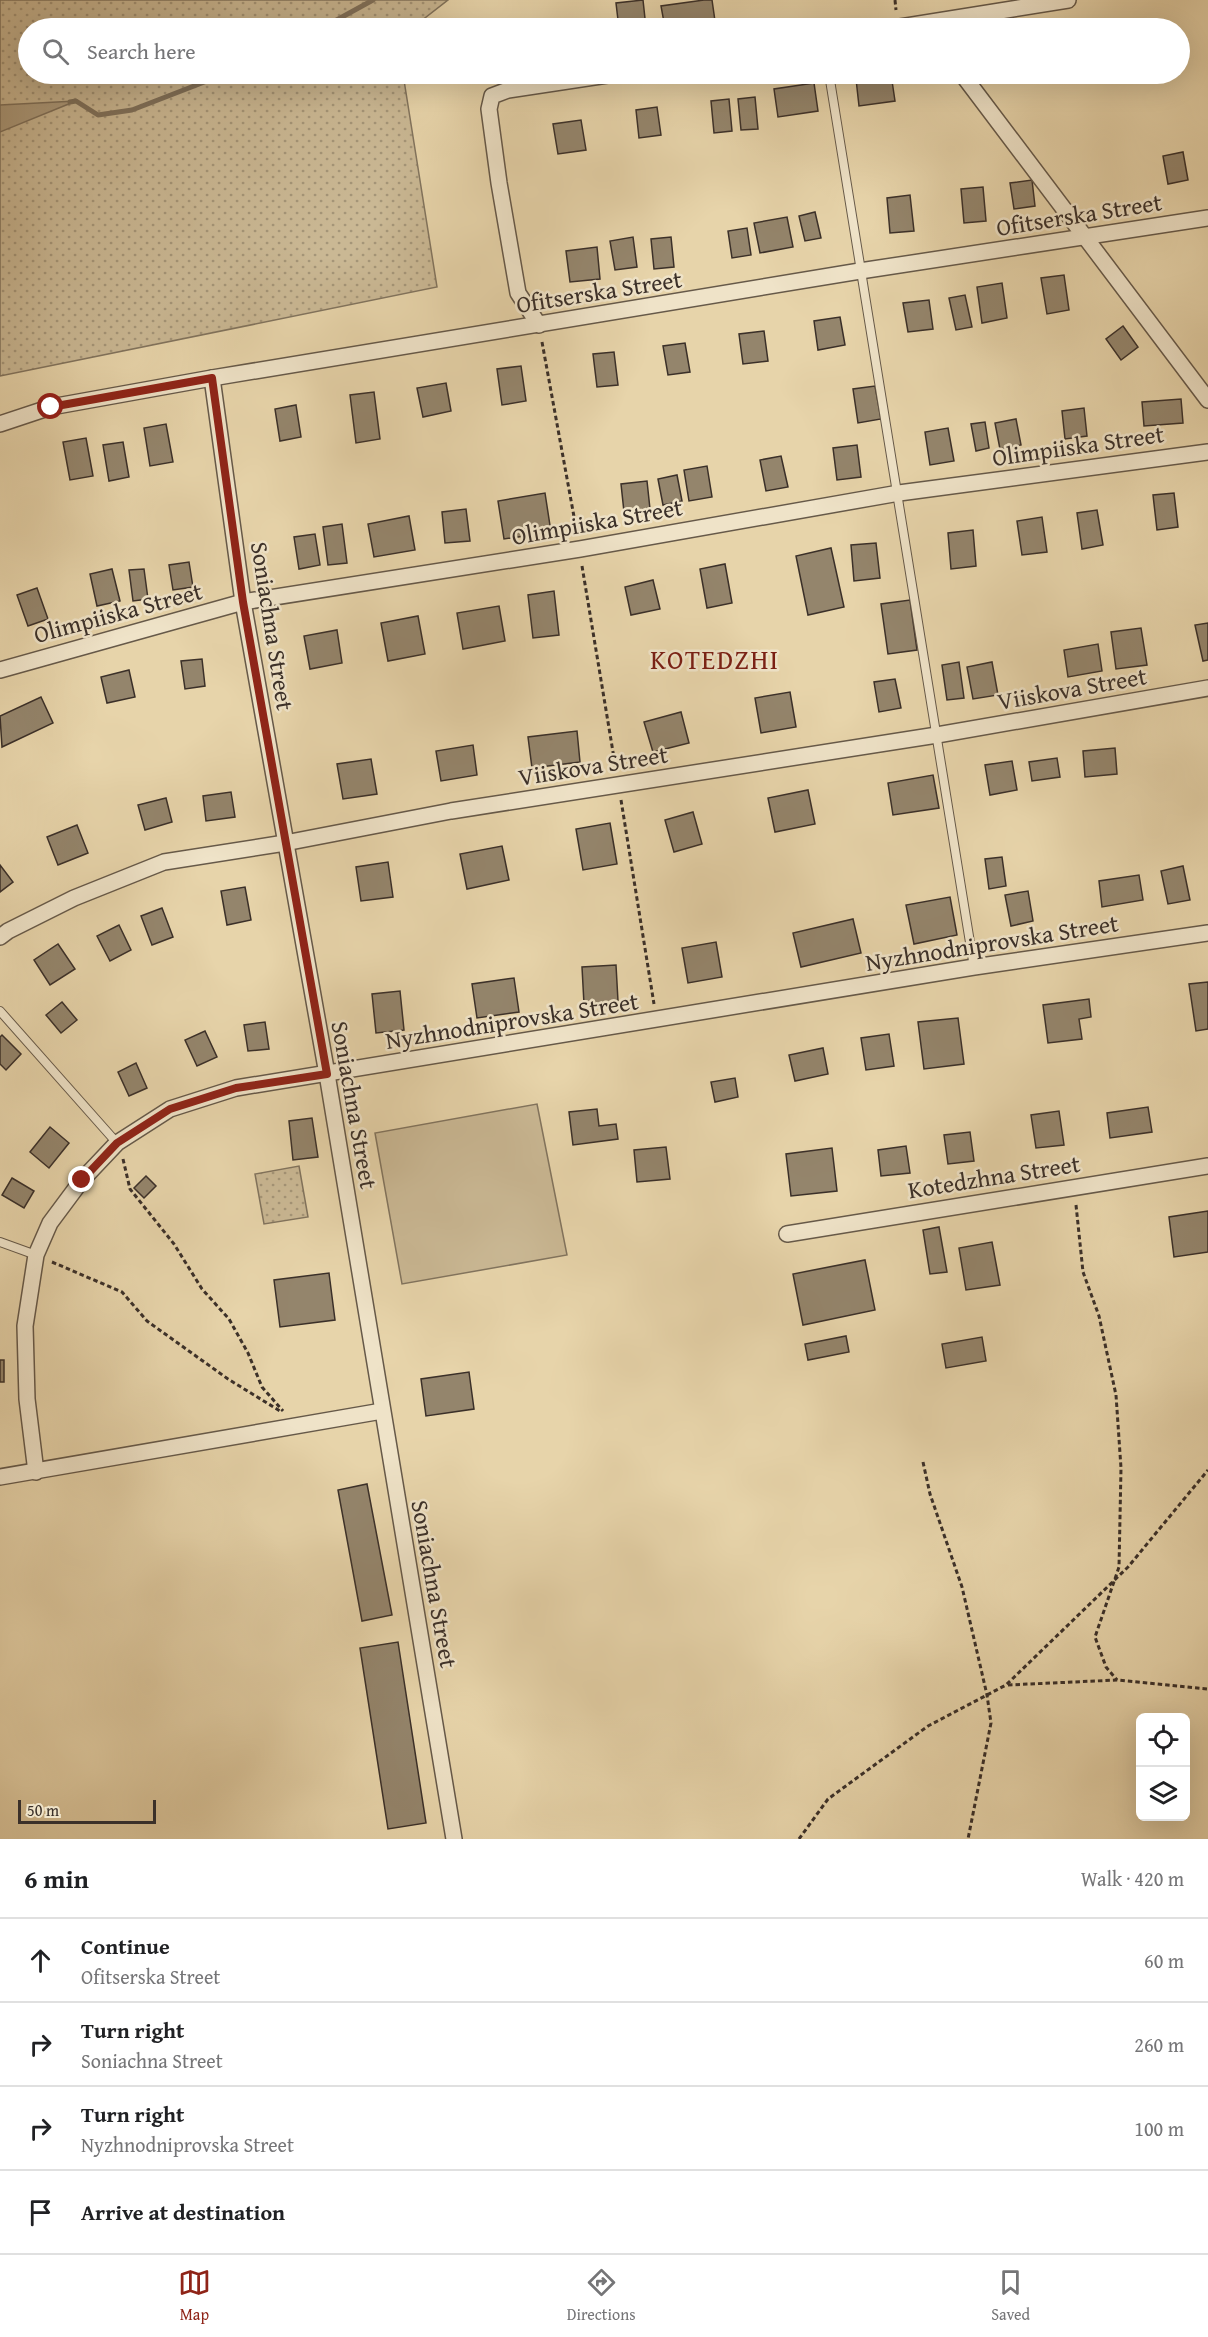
<!DOCTYPE html>
<html lang="en">
<head>
<meta charset="utf-8">
<style>
  body { margin:0; font-family:"Gentium Book Plus",serif; background:#f2f2f2; color:#202124 }
  .controls { position:absolute; right:18px; bottom:18px; display:grid; overflow:hidden; border-radius:9px; box-shadow:0 6px 24px #0002 }
  .controls button { width:54px; height:54px; display:grid; place-items:center; padding:0; border:0; border-bottom:2px solid #e0e0e0; background:#fff; color:#202124; font:30px sans-serif }
  .scale { position:absolute; left:18px; bottom:15px; width:138px; box-sizing:border-box; padding-left:6px; border:3px solid #3b3029; border-top:0; font-size:16px; line-height:21px; white-space:nowrap; color:#3b3029; -webkit-text-stroke:4px #efe3c8; paint-order:stroke }
  .stop { position:absolute; width:18px; height:18px; margin:-14px; border:4px solid #8f2418; border-radius:50%; background:#fff }
  .stop.end { background:#8f2418; border-color:#fff; box-shadow:0 2px 6px #0008 }
  .list { margin:0; padding:0; list-style:none }
  h2 { display:flex; justify-content:space-between; align-items:center; height:78px; margin:0; padding:0 24px; font-size:26px }
  h2 small { font-size:20px; font-weight:400; color:#757577 }
  .list li { display:grid; grid-template-columns:39px 1fr auto; gap:18px; align-items:center; box-sizing:border-box; height:84px; padding:0 24px; border-top:2px solid #e0e0e0 }
  .list b { display:block; font-size:22px; white-space:nowrap }
  .list p { margin:0; font-size:20px; white-space:nowrap; color:#757577 }
  .list em { font-size:20px; font-style:normal; color:#757577 }
  .icon { flex:none; width:33px; height:33px; fill:none; stroke:currentColor; stroke-width:2; stroke-linecap:round; stroke-linejoin:round }
  .map { position:relative; flex:none; width:1208px; height:1839px; overflow:hidden }
  .search { position:absolute; background:#fff; box-shadow:0 6px 24px #0002; left:18px; right:18px; top:18px; height:66px; display:flex; align-items:center; gap:15px; box-sizing:border-box; padding:0 21px; border-radius:33px; color:#757577; font-size:22px }
  .sheet { height:414px; background:#fff }
  nav { display:flex; justify-content:space-around; align-items:center; box-sizing:border-box; height:84px; border-top:2px solid #e0e0e0; background:#fff; font-size:16px; color:#757577 }
  nav a { display:grid; justify-items:center; gap:3px }
  nav .on { color:#8f2418 }
  .map>svg:first-child { display:block }
  .green { fill:url(#green-dots); stroke:#82745e; stroke-width:1.5 }
  .pitch { fill:#cab894; stroke:#82745e; stroke-width:1.5 }
  .water { fill:#ad9c7e; stroke:#7f715c; stroke-width:1.5 }
  .lines { fill:none; stroke-linecap:round; stroke-linejoin:round }
  .stream { stroke:#7f715c; stroke-width:5 }
  .building { fill:#94856c; stroke:#3b3029; stroke-width:1.5 }
  .service-casing { stroke:#665949; stroke-width:10 }
  .minor-casing { stroke:#665949; stroke-width:18 }
  .path { stroke:#3b3029; stroke-width:3; stroke-dasharray:4.5 3; stroke-linecap:butt }
  .service { stroke:#efe3c8; stroke-width:8 }
  .minor { stroke:#efe3c8; stroke-width:15 }
  .route { stroke:#8f2418; stroke-width:8 }
  .labels { text-anchor:middle; stroke-width:5; stroke-linejoin:round; paint-order:stroke }
  .street-label { font-size:24px; fill:#3b3029; stroke:#efe3c8 }
  .quarter-label { font-size:27px; letter-spacing:1.5px; fill:#7a1f14; stroke:#efe3c8 }
</style>
</head>
<body>
<div class="map">
<svg width="1208" height="1839" viewBox="0 0 1208 1839">
  <defs>
    <pattern id="green-dots" width="8" height="8" patternUnits="userSpaceOnUse" patternTransform="scale(1.5)"><rect width="8" height="8" fill="#cab894"/><path d="M2 2h.1M6 6h.1" fill="none" stroke="#a59679" stroke-width="1.8" stroke-linecap="round"/></pattern>
  </defs>
  <rect width="100%" height="100%" fill="#e7d4aa"/>
  <filter id="stains"><feTurbulence type="fractalNoise" baseFrequency=".00333" numOctaves="4"/><feColorMatrix values="0 0 0 0 .2 0 0 0 0 .09 0 0 0 0 .02 0 0 0 .5 -.17"/></filter>
  <radialGradient id="worn" r=".72"><stop offset=".6" stop-color="#630" stop-opacity="0"/><stop offset="1" stop-color="#630" stop-opacity=".3"/></radialGradient>
  <g class="green">
    <polygon points="0,0 448,0 412,28 28,28 28,74 403,74 437,287 0,376"/>
    <polygon points="299,1166 308,1217 264,1224 255,1174"/>
  </g>
  <polygon class="pitch" points="537,1104 567,1255 402,1284 375,1133"/>
  <polygon class="water" points="76,101 0,132 0,105"/>
  <g class="lines">
    <g class="stream">
      <polyline points="322,28 373,0"/>
      <polyline points="70,102 76,101 98,115 132,110 225,74"/>
    </g>
  </g>
  <g class="building">
    <polygon points="643,0 646,28 602,28 602,22 618,20 616,3"/>
    <polygon points="704,0 712,0 716,28 665,28 661,6"/>
    <polygon points="1162,20 1163,28 1141,28 1140,23"/>
    <polygon points="891,74 895,101 859,106 856,79"/>
    <polygon points="814,83 818,111 778,117 774,89"/>
    <polygon points="755,97 758,129 741,130 738,99"/>
    <polygon points="729,99 732,131 714,133 711,101"/>
    <polygon points="657,107 661,135 639,138 636,110"/>
    <polygon points="581,120 586,150 558,154 553,124"/>
    <polygon points="1183,152 1188,180 1168,184 1163,156"/>
    <polygon points="1032,180 1035,206 1014,209 1010,183"/>
    <polygon points="983,187 986,221 964,223 961,189"/>
    <polygon points="910,195 914,231 890,233 887,198"/>
    <polygon points="815,212 821,238 805,241 799,216"/>
    <polygon points="787,217 793,247 760,253 754,223"/>
    <polygon points="747,228 751,255 732,258 728,231"/>
    <polygon points="633,237 637,267 615,270 610,241"/>
    <polygon points="671,237 674,267 654,269 651,239"/>
    <polygon points="597,247 600,279 570,282 566,251"/>
    <polygon points="1064,275 1069,310 1047,314 1041,278"/>
    <polygon points="1002,283 1007,318 982,323 977,287"/>
    <polygon points="965,295 972,327 956,330 949,298"/>
    <polygon points="929,300 933,329 908,332 903,303"/>
    <polygon points="840,317 845,345 818,350 814,321"/>
    <polygon points="1123,326 1138,347 1121,360 1106,339"/>
    <polygon points="764,331 768,361 743,364 739,334"/>
    <polygon points="685,343 690,372 668,375 663,346"/>
    <polygon points="614,352 618,385 597,387 593,354"/>
    <polygon points="521,366 526,401 502,405 497,369"/>
    <polygon points="446,383 451,411 423,417 417,388"/>
    <polygon points="875,386 881,419 858,423 853,389"/>
    <polygon points="374,392 380,439 356,443 350,395"/>
    <polygon points="1181,399 1183,423 1144,426 1142,402"/>
    <polygon points="296,405 301,437 280,441 275,409"/>
    <polygon points="1084,408 1087,436 1065,439 1062,411"/>
    <polygon points="1016,419 1021,445 1000,449 995,423"/>
    <polygon points="985,422 989,448 976,451 971,424"/>
    <polygon points="166,424 173,462 150,466 144,428"/>
    <polygon points="948,428 954,461 930,465 925,432"/>
    <polygon points="86,438 93,476 70,480 63,442"/>
    <polygon points="123,442 129,477 109,481 103,445"/>
    <polygon points="857,445 861,477 837,480 833,448"/>
    <polygon points="781,456 788,487 766,491 760,460"/>
    <polygon points="707,466 712,497 689,501 684,470"/>
    <polygon points="677,475 682,501 663,505 658,479"/>
    <polygon points="647,481 650,509 624,512 621,484"/>
    <polygon points="545,493 551,532 504,539 498,501"/>
    <polygon points="1174,493 1178,527 1157,530 1153,495"/>
    <polygon points="466,509 470,541 445,543 442,512"/>
    <polygon points="1097,510 1103,545 1082,549 1077,513"/>
    <polygon points="409,516 415,550 374,557 368,524"/>
    <polygon points="1042,517 1047,552 1022,555 1017,521"/>
    <polygon points="342,524 347,563 328,565 323,527"/>
    <polygon points="973,530 976,566 951,569 948,533"/>
    <polygon points="315,534 320,565 299,569 294,537"/>
    <polygon points="876,543 880,578 854,581 851,545"/>
    <polygon points="831,548 844,607 808,615 796,556"/>
    <polygon points="189,562 193,587 173,590 169,565"/>
    <polygon points="725,564 732,603 707,608 700,569"/>
    <polygon points="112,569 120,601 97,606 90,574"/>
    <polygon points="144,569 148,599 133,601 129,570"/>
    <polygon points="653,580 660,609 631,615 625,587"/>
    <polygon points="37,588 48,619 28,626 17,595"/>
    <polygon points="554,591 559,635 533,638 528,595"/>
    <polygon points="910,600 917,650 888,654 881,604"/>
    <polygon points="499,606 505,641 463,649 457,613"/>
    <polygon points="418,616 425,654 388,661 381,623"/>
    <polygon points="1208,623 1208,660 1203,661 1195,625"/>
    <polygon points="1141,628 1147,665 1116,669 1111,632"/>
    <polygon points="337,630 342,663 310,669 304,636"/>
    <polygon points="1098,644 1102,671 1068,677 1064,650"/>
    <polygon points="202,659 205,686 185,689 181,661"/>
    <polygon points="959,662 964,698 947,700 942,665"/>
    <polygon points="992,662 998,695 973,699 967,667"/>
    <polygon points="129,670 135,697 107,703 101,677"/>
    <polygon points="895,679 901,708 879,712 874,682"/>
    <polygon points="790,692 796,727 761,733 755,698"/>
    <polygon points="41,697 53,723 2,747 0,716"/>
    <polygon points="681,712 689,743 653,752 644,722"/>
    <polygon points="577,731 580,762 532,768 528,737"/>
    <polygon points="473,745 477,775 441,781 436,751"/>
    <polygon points="1115,748 1117,774 1085,777 1083,751"/>
    <polygon points="1057,758 1060,777 1032,781 1029,762"/>
    <polygon points="371,759 377,794 343,799 337,764"/>
    <polygon points="1012,761 1017,790 990,795 985,765"/>
    <polygon points="933,775 939,808 893,815 888,783"/>
    <polygon points="808,790 815,824 775,832 768,798"/>
    <polygon points="231,792 235,817 206,821 203,796"/>
    <polygon points="166,798 172,822 145,830 138,805"/>
    <polygon points="693,812 702,844 674,852 665,820"/>
    <polygon points="610,823 617,864 583,870 576,829"/>
    <polygon points="77,825 88,853 58,865 47,837"/>
    <polygon points="502,846 509,880 467,889 460,854"/>
    <polygon points="1002,857 1006,886 989,889 985,859"/>
    <polygon points="388,862 393,897 361,901 356,867"/>
    <polygon points="0,865 13,882 0,892"/>
    <polygon points="1183,866 1190,900 1168,904 1161,871"/>
    <polygon points="1139,875 1143,900 1102,907 1099,881"/>
    <polygon points="245,887 251,920 227,925 221,891"/>
    <polygon points="1028,891 1033,921 1011,926 1005,895"/>
    <polygon points="950,897 957,935 914,944 906,905"/>
    <polygon points="162,908 173,937 152,945 141,916"/>
    <polygon points="853,919 861,953 801,967 793,933"/>
    <polygon points="119,925 131,950 110,961 97,936"/>
    <polygon points="716,942 722,977 688,983 682,948"/>
    <polygon points="58,944 75,969 50,985 34,960"/>
    <polygon points="616,965 618,1001 584,1004 582,967"/>
    <polygon points="514,978 519,1012 477,1018 472,984"/>
    <polygon points="1208,982 1208,1029 1196,1031 1189,984"/>
    <polygon points="400,991 404,1030 376,1033 372,994"/>
    <polygon points="1089,999 1091,1017 1079,1019 1082,1039 1048,1043 1043,1005"/>
    <polygon points="62,1002 77,1020 61,1033 46,1015"/>
    <polygon points="958,1018 964,1064 924,1069 918,1022"/>
    <polygon points="265,1022 269,1049 248,1051 244,1025"/>
    <polygon points="205,1031 217,1057 197,1066 185,1040"/>
    <polygon points="889,1034 894,1066 866,1070 861,1038"/>
    <polygon points="2,1035 21,1054 6,1070 0,1064 0,1037"/>
    <polygon points="823,1048 828,1074 795,1081 789,1055"/>
    <polygon points="136,1063 147,1088 129,1096 118,1072"/>
    <polygon points="735,1078 738,1097 715,1102 711,1082"/>
    <polygon points="1148,1107 1152,1132 1110,1138 1107,1113"/>
    <polygon points="597,1109 599,1126 616,1124 618,1139 573,1145 569,1112"/>
    <polygon points="1059,1111 1064,1145 1036,1148 1031,1115"/>
    <polygon points="312,1118 318,1157 293,1160 289,1121"/>
    <polygon points="50,1127 69,1143 49,1168 30,1152"/>
    <polygon points="970,1132 974,1161 948,1164 944,1135"/>
    <polygon points="906,1146 910,1173 881,1176 878,1150"/>
    <polygon points="666,1147 670,1179 637,1182 634,1150"/>
    <polygon points="832,1148 837,1191 791,1196 786,1154"/>
    <polygon points="146,1176 156,1186 144,1198 134,1188"/>
    <polygon points="12,1178 34,1191 24,1208 2,1195"/>
    <polygon points="1208,1211 1208,1252 1174,1257 1169,1217"/>
    <polygon points="939,1227 947,1272 930,1274 923,1230"/>
    <polygon points="992,1242 1000,1285 966,1290 959,1248"/>
    <polygon points="865,1260 875,1310 803,1325 793,1274"/>
    <polygon points="329,1273 335,1320 280,1327 274,1280"/>
    <polygon points="846,1336 849,1352 808,1360 805,1344"/>
    <polygon points="982,1337 986,1361 946,1368 942,1344"/>
    <rect x="0" y="1360" width="4" height="22"/>
    <polygon points="469,1372 474,1409 426,1416 421,1379"/>
    <polygon points="367,1484 392,1615 362,1621 338,1490"/>
    <polygon points="398,1642 426,1823 388,1829 360,1648"/>
  </g>
  <g class="lines">
    <defs>
      <g id="service">
        <polyline points="829,74 974,967"/>
        <polyline points="0,1011 117,1143"/>
        <polyline points="0,1242 36,1255"/>
      </g>
      <g id="minor">
        <polyline points="894,28 1068,0"/>
        <polyline points="962,74 1208,400"/>
        <polyline points="539,325 518,293 499,183 489,109 492,96 508,90 614,74"/>
        <polyline points="212,378 243,602 327,1074 454,1839"/>
        <polyline points="0,424 51,407 212,378 860,271 1208,218"/>
        <polyline points="0,670 243,602 580,549 899,493 1208,452"/>
        <polyline points="0,937 8,931 74,898 164,862 285,843 451,811 937,735 1208,688"/>
        <polyline points="787,1234 1208,1166"/>
        <polyline points="36,1472 27,1399 25,1326 36,1255 50,1223 82,1180 117,1143 170,1109 236,1088 974,967 1208,933"/>
        <polyline points="0,1477 382,1411"/>
      </g>
    </defs>
    <use href="#service" class="service-casing"/>
    <use href="#minor" class="minor-casing"/>
    <g class="path">
      <polyline points="895,0 896,10"/>
      <polyline points="542,342 577,533"/>
      <polyline points="582,566 616,770"/>
      <polyline points="621,800 654,1004"/>
      <polyline points="123,1159 130,1189 174,1244 202,1289 229,1319 248,1353 262,1387 283,1411"/>
      <polyline points="1076,1205 1083,1272 1099,1316 1116,1395 1121,1468 1119,1567 1095,1637 1106,1667 1117,1680"/>
      <polyline points="52,1262 122,1292 147,1321 228,1379 280,1411"/>
      <polyline points="923,1462 930,1494 962,1587 987,1695 991,1723 968,1839"/>
      <polyline points="1008,1685 1117,1680 1208,1689"/>
      <polyline points="799,1839 828,1799 928,1726 1006,1685 1128,1567 1208,1470"/>
    </g>
    <use href="#service" class="service"/>
    <use href="#minor" class="minor"/>
  </g>
  <g class="lines">
    <polyline class="route" points="51,407 212,378 243,602 327,1074 236,1088 170,1109 117,1143 82,1180"/>
  </g>
  <g class="labels">
    <g class="street-label">
      <text transform="translate(1079 215) rotate(-9)" y="8">Ofitserska Street</text>
      <text transform="translate(599 292) rotate(-9)" y="8">Ofitserska Street</text>
      <text transform="translate(1078 446) rotate(-8)" y="8">Olimpiiska Street</text>
      <text transform="translate(597 522) rotate(-10)" y="8">Olimpiiska Street</text>
      <text transform="translate(118 613) rotate(-15)" y="8">Olimpiiska Street</text>
      <text transform="translate(272 626) rotate(81)" y="8">Soniachna Street</text>
      <text transform="translate(1072 689) rotate(-10)" y="8">Viiskova Street</text>
      <text transform="translate(593 766) rotate(-9)" y="8">Viiskova Street</text>
      <text transform="translate(992 943) rotate(-9)" y="8">Nyzhnodniprovska Street</text>
      <text transform="translate(512 1021) rotate(-9)" y="8">Nyzhnodniprovska Street</text>
      <text transform="translate(354 1105) rotate(80)" y="8">Soniachna Street</text>
      <text transform="translate(994 1177) rotate(-9)" y="8">Kotedzhna Street</text>
      <text transform="translate(434 1584) rotate(80)" y="8">Soniachna Street</text>
    </g>
    <g class="quarter-label">
      <text x="715" y="669">KOTEDZHI</text>
    </g>
  </g>
  <rect width="100%" height="100%" filter="url(#stains)"/>
  <rect width="100%" height="100%" fill="url(#worn)"/>
</svg>
<div class="controls">
<button><svg class="icon" aria-label="locate" viewBox="0 0 24 24"><circle cx="12" cy="12" r="6"/><path d="M12 2v4M12 18v4M2 12h4M18 12h4"/></svg></button>
<button><svg class="icon" aria-label="layers" viewBox="0 0 24 24"><path d="M12 4l9 5-9 5-9-5zM3 14l9 5 9-5"/></svg></button>
</div>
<div class="scale">50 m</div>
<div class="stop" style="left:51px;top:407px"></div>
<div class="stop end" style="left:82px;top:1180px"></div>
<div class="search"><svg class="icon" aria-label="search" viewBox="0 0 24 24"><circle cx="10" cy="10" r="6"/><path d="M15 15l6 6"/></svg>Search here</div>
</div>
<section class="sheet">
<h2>6 min<small>Walk · 420 m</small></h2>
<ul class="list">
<li><svg class="icon" aria-label="ahead" viewBox="0 0 24 24"><path d="M12 20V5M6 11l6-6 6 6"/></svg><div><b>Continue</b><p>Ofitserska Street</p></div><em>60 m</em></li>
<li><svg class="icon" aria-label="right" viewBox="0 0 24 24"><path d="M7 20v-9h11M14 6l5 5-5 5"/></svg><div><b>Turn right</b><p>Soniachna Street</p></div><em>260 m</em></li>
<li><svg class="icon" aria-label="right" viewBox="0 0 24 24"><path d="M7 20v-9h11M14 6l5 5-5 5"/></svg><div><b>Turn right</b><p>Nyzhnodniprovska Street</p></div><em>100 m</em></li>
<li><svg class="icon" aria-label="arrive" viewBox="0 0 24 24"><path d="M6 21V4h12l-3 4 3 4H6"/></svg><div><b>Arrive at destination</b></div></li>
</ul>
</section>
<nav>
<a class="on"><svg class="icon" aria-label="map" viewBox="0 0 24 24"><path d="M3 6l6-2 6 2 6-2v14l-6 2-6-2-6 2zM9 4v14M15 6v14"/></svg>Map</a>
<a><svg class="icon" aria-label="directions" viewBox="0 0 24 24"><path d="M12 3l9 9-9 9-9-9zM9 14v-3h6M13 9l2 2-2 2"/></svg>Directions</a>
<a><svg class="icon" aria-label="saved" viewBox="0 0 24 24"><path d="M7 4h10v16l-5-4-5 4z"/></svg>Saved</a>
</nav>
</body>
</html>
